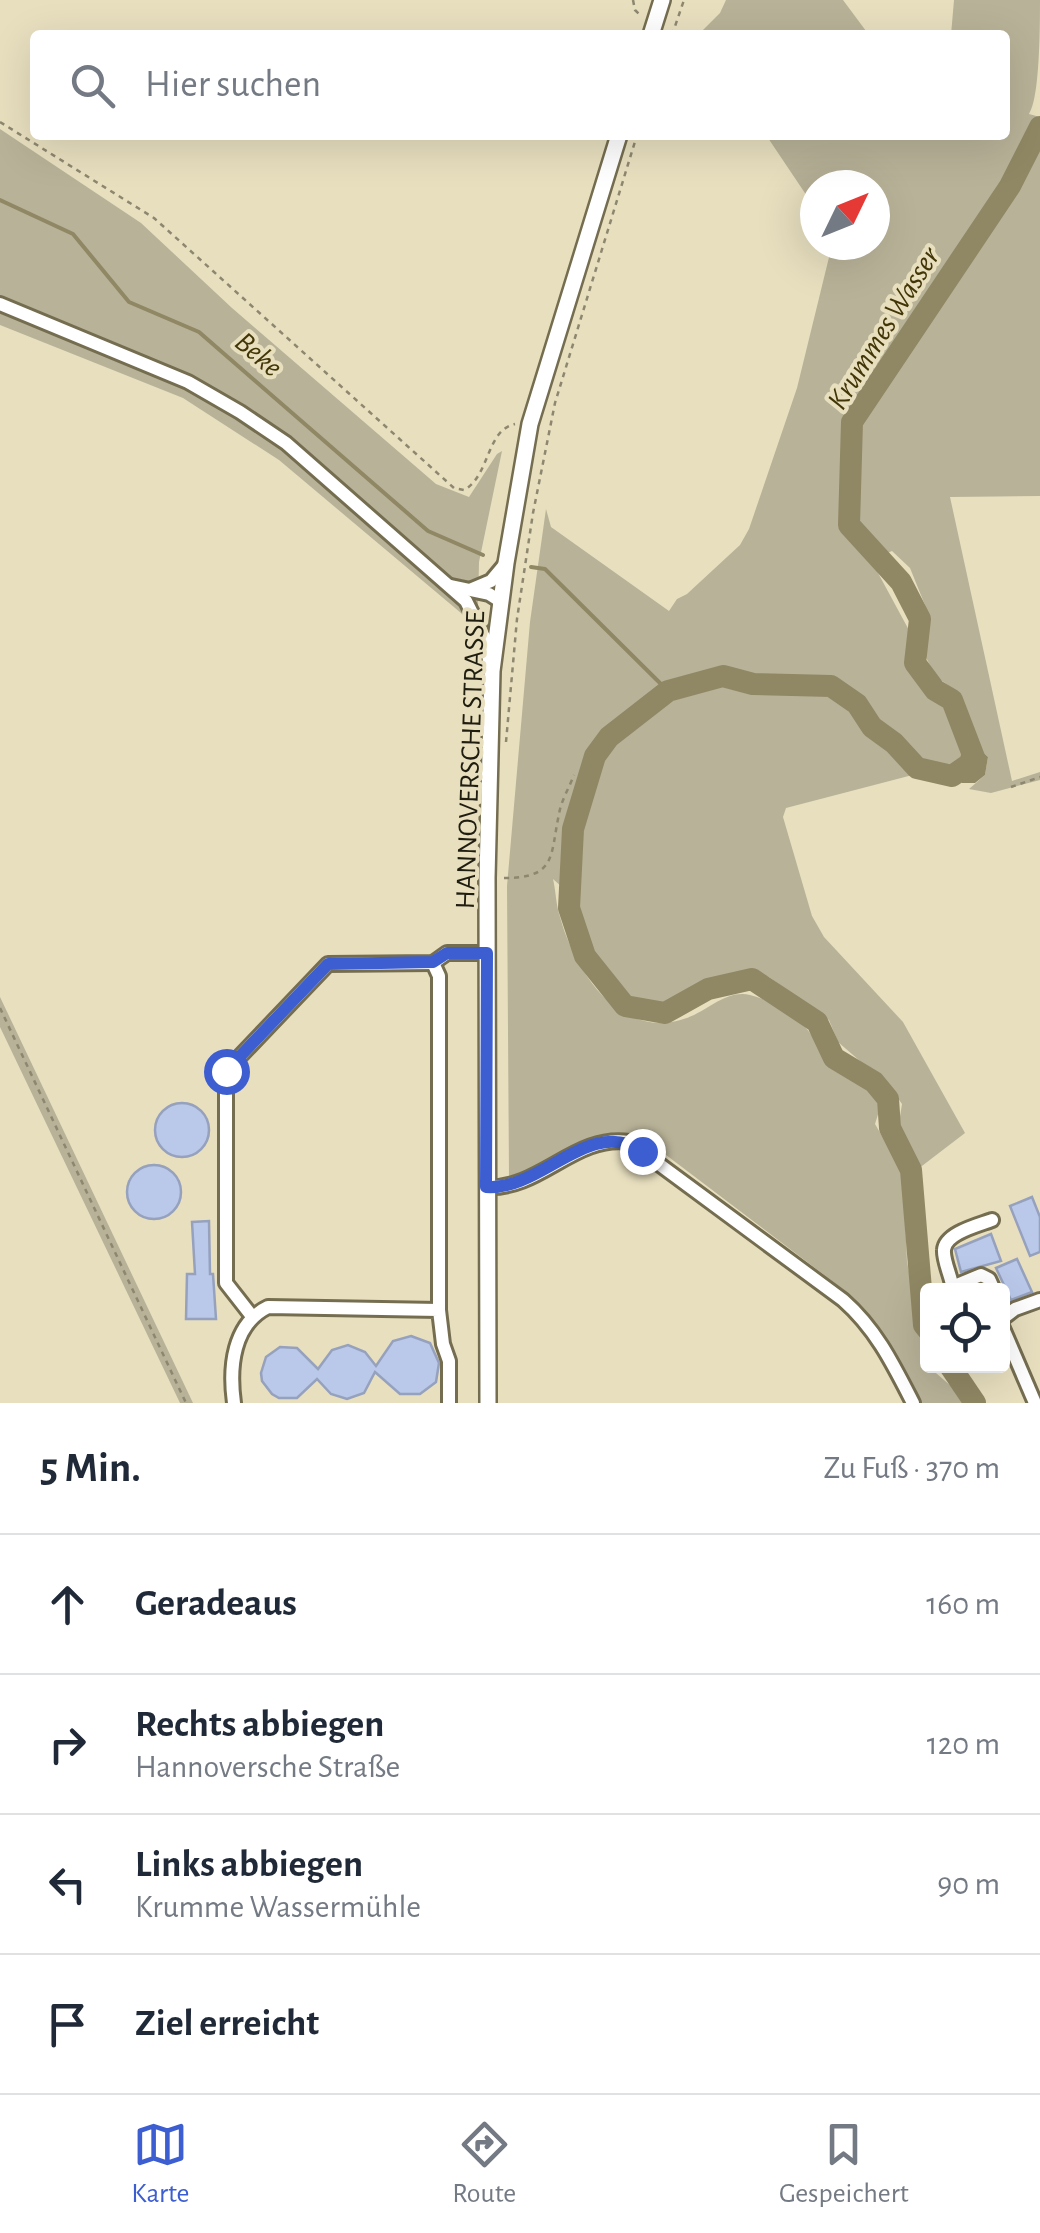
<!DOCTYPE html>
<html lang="de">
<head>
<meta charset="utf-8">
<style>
  body { margin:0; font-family:"Alegreya Sans",sans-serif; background:#f2f2f3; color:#1f2937 }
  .controls { position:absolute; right:30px; bottom:30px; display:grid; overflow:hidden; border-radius:10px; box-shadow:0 10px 40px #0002 }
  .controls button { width:90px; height:90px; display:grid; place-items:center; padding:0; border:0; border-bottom:2px solid #e0e1e3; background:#fff; color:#1f2937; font:50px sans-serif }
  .compass { position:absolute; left:800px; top:170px; width:90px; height:90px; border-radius:50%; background:#fff; box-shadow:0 10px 40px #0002; rotate:47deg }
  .stop { position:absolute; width:30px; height:30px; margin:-22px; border:8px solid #3c5ed0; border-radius:50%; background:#fff }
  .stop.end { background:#3c5ed0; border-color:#fff; box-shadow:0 2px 10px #0008 }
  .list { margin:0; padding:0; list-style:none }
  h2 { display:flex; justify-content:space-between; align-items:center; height:130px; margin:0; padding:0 40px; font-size:42px }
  h2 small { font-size:32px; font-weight:400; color:#747a83 }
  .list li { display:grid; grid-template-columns:65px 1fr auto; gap:30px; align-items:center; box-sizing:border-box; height:140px; padding:0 40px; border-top:2px solid #e0e1e3 }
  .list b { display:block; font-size:38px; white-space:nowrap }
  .list p { margin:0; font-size:32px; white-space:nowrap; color:#747a83 }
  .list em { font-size:32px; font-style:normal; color:#747a83 }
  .icon { flex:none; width:55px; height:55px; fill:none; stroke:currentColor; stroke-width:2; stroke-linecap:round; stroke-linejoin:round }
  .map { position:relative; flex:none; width:1040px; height:1403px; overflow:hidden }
  .search { position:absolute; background:#fff; box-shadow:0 10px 40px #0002; left:30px; right:30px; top:30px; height:110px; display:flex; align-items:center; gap:25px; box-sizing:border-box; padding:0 35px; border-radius:10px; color:#747a83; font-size:38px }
  .sheet { height:690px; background:#fff }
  nav { display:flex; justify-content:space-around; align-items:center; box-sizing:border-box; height:140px; border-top:2px solid #e0e1e3; background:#fff; font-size:28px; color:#747a83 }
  nav a { display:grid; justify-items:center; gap:5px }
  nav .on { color:#3c5ed0 }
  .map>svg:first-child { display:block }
  .green { fill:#b8b298 }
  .water { fill:#908764 }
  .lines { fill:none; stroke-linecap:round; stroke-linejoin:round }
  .stream { stroke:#908764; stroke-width:4 }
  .river { stroke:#908764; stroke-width:22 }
  .building { fill:#bac8ea; stroke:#95a1bd; stroke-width:2.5 }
  .minor-casing { stroke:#756d50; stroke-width:18 }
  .major-casing { stroke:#756d50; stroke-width:20 }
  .path { stroke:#8e8770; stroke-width:2.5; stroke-dasharray:5 5; stroke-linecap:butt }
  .minor { stroke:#fff; stroke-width:12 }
  .major { stroke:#fff; stroke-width:15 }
  .route { stroke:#3c5ed0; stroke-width:12 }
  .labels { text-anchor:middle; stroke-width:8; stroke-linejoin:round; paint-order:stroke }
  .street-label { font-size:28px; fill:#1f1c10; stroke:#e8dfbf }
  .water-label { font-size:30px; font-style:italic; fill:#423607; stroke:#e8dfbf }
</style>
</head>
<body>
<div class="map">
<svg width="1040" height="1403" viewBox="0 0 1040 1403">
  <rect width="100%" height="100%" fill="#e8dfbf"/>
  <g class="green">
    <polygon points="726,0 843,0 869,35 698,35 720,13"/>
    <path d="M954,0H1040C1040,26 1040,98 1029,114L1040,117V496L950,497L1012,781L1040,772V780L991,793L969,789L985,775L988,757L975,745L959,693L935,676L924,653L929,615L910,568L892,551L871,560L910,632L907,659L923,691L948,707L962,749L958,767L947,766L786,808L783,817L812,916L824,937L903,1022L965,1133L918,1169L898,1129L902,1104L890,1087L838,1042L829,1020L769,977L752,973L707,982L665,1004L631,1000C604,968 580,939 573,897L553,879C556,892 556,905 560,917C576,975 624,1047 694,1015C711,1007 729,990 750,995C773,1001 799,1015 812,1036C816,1043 818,1050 823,1055C834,1067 850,1071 861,1081C868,1088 874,1097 881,1105L875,1124L903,1172L907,1262L928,1366L952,1387L964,1403H919L880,1328L844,1290L645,1139C580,1123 567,1164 509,1176L507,886L530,622L546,509L551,527L669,611L677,599L687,594L740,545L749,529L797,388L832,245H875V185H815V208L766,135H1005V35H951Z"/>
    <polygon points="0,129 141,223 232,308 436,484 469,497 497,454 502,451 479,562 477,652 473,631 461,613 279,460 183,398 0,325"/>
    <polygon points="0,997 193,1403 180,1403 0,1027"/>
  </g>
  <polygon class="water" points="970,733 975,745 988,757 985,775 975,783 962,783 947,766 958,767 962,749 959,737"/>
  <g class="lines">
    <g class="stream">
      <polyline points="0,200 73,234 129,302 199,332 428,531 483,555"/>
      <polyline points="531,567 545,569 668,691"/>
    </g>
    <g class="river">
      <polyline points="928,1330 924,1325 911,1170 890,1128 888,1099 874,1082 834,1058 817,1022 752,979 708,989 665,1013 625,1006 585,956 569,908 573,829 595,756 609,737 668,691 723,676 753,684 831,686 857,704 872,727 894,743 917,768 952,776 975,760 952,700 935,690 915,663 920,619 901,582 849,525 852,422 1010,186 1040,127"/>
      <polyline points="950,1366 975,1403"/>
    </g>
  </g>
  <g class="building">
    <circle cx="182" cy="1130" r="27"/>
    <circle cx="154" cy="1192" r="27"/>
    <polygon points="1032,1197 1040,1217 1040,1252 1030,1256 1010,1206"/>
    <polygon points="209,1221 210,1274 213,1274 216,1319 186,1319 187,1274 195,1274 192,1222"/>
    <polygon points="991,1234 1001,1261 961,1272 955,1249"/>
    <polygon points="1017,1259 1032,1292 1011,1300 996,1268"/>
    <polygon points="411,1336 430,1343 439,1363 436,1382 420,1394 400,1394 375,1372 364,1393 347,1399 331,1394 317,1379 297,1398 279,1398 272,1394 262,1381 261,1373 266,1357 280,1347 297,1348 318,1369 332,1350 348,1345 365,1352 376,1366 393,1341"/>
  </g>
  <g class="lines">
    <defs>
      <g id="minor">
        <polyline points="0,304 188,382 240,412 286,443 466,601 484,637 491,669"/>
        <polyline points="451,586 489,594 500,601"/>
        <polyline points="472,589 491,581 506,563"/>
        <polyline points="433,963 439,976 439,1310"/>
        <path d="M487,1187C540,1190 575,1134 629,1142L843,1300C876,1329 893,1364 913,1403"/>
        <polyline points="952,1287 981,1275 989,1279 994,1290"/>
        <path d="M953,1290C952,1278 943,1261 944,1250C945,1233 979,1225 992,1220"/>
        <polyline points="251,1315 226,1283 226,1071 328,964 433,963 447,953 487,953"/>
        <polyline points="1002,1319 1015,1309 1040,1300"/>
        <polyline points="1002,1326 1035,1403"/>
        <path d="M234,1403C229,1367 233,1324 268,1307L439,1310L443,1344L449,1361V1403"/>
      </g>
      <g id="major">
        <polyline points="651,35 662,0"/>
        <polyline points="488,1403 487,878 492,671 506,563 530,424 619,135"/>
      </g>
    </defs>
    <use href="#minor" class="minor-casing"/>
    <use href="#major" class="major-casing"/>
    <g class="path">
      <polyline points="633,0 635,10 641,16"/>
      <polyline points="672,35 684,0"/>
      <path d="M0,122L154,218L454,488L464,490C490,476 486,430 515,424"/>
      <polyline points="506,742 517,619 533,513 555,403 637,135"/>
      <polyline points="1011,787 1040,777"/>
      <path d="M504,878C557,878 550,856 559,814C561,801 569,788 574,775"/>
      <polyline points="0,1008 186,1403"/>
    </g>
    <use href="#minor" class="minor"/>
    <use href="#major" class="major"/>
  </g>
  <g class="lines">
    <path class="route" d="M226,1071L328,964L433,962L447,953H487L486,1187C542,1191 589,1116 642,1151"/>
  </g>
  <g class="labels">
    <g class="street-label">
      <text transform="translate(469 760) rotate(-88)" y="10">HANNOVERSCHE STRASSE</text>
    </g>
    <g class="water-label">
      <text transform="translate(883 328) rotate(-58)" y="10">Krummes Wasser</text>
      <text transform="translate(259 354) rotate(41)" y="10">Beke</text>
    </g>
  </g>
</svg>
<div class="controls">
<button><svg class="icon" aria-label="locate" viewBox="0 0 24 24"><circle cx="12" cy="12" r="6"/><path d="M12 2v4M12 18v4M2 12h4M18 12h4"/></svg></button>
</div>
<svg class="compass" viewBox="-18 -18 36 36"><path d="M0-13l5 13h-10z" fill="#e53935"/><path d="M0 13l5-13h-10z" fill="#747a83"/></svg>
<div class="stop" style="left:226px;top:1071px"></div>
<div class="stop end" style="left:642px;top:1151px"></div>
<div class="search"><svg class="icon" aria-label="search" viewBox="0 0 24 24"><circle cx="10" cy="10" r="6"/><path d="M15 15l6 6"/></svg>Hier suchen</div>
</div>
<section class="sheet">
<h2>5 Min.<small>Zu Fuß · 370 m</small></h2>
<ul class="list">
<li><svg class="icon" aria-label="ahead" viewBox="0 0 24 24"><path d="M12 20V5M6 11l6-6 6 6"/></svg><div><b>Geradeaus</b></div><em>160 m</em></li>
<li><svg class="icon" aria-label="right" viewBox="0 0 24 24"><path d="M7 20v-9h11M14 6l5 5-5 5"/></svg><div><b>Rechts abbiegen</b><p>Hannoversche Straße</p></div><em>120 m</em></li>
<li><svg class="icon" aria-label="left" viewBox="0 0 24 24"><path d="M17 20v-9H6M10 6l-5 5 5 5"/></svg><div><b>Links abbiegen</b><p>Krumme Wassermühle</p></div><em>90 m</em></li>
<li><svg class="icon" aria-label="arrive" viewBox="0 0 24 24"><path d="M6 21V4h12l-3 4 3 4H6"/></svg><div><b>Ziel erreicht</b></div></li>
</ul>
</section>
<nav>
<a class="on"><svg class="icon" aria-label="map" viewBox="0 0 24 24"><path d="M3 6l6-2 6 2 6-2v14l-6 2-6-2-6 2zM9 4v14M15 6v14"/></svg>Karte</a>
<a><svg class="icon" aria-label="directions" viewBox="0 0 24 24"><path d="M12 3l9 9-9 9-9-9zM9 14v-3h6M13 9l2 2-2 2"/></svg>Route</a>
<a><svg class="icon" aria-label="saved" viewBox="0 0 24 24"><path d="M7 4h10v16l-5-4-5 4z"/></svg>Gespeichert</a>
</nav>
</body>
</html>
